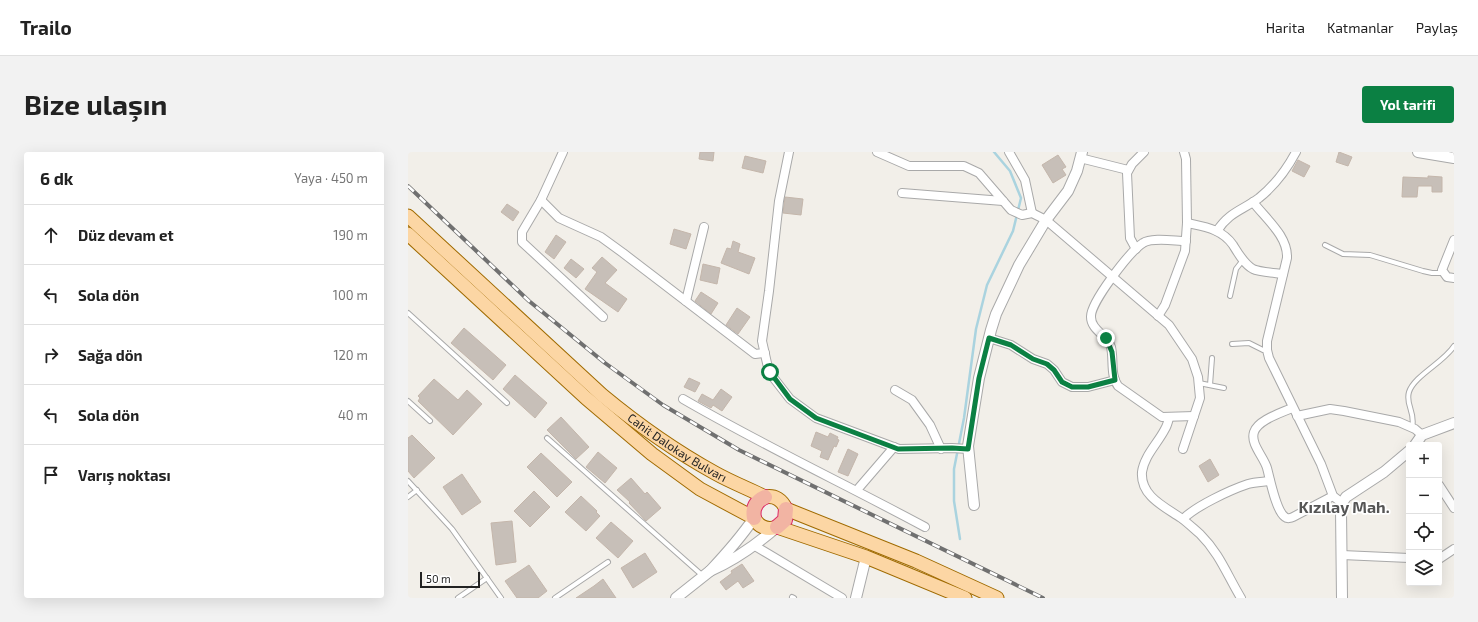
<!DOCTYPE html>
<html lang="tr">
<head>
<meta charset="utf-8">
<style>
  body { margin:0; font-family:"Exo 2",sans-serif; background:#f2f2f2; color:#222 }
  .controls { position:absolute; right:12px; bottom:12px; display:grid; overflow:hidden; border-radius:4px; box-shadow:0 4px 16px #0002 }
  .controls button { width:36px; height:36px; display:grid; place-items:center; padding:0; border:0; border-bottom:1px solid #e0e0e0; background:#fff; color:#222; font:20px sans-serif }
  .scale { position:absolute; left:12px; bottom:10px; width:60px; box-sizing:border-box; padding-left:4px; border:2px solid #222; border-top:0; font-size:11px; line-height:14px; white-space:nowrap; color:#222; -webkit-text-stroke:3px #fff; paint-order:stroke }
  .stop { position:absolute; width:12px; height:12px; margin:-9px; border:3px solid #0b8043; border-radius:50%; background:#fff }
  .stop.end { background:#0b8043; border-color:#fff; box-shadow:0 1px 4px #0008 }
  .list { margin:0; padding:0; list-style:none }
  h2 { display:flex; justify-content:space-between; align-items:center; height:52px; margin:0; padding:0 16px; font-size:17px }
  h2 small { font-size:13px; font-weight:400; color:#767676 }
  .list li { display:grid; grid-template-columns:26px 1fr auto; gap:12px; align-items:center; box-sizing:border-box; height:60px; padding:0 16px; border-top:1px solid #e0e0e0 }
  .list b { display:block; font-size:15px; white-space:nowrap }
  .list em { font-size:13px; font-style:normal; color:#767676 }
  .icon { flex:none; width:22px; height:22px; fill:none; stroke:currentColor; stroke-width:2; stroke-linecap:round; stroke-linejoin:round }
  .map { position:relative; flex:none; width:1046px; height:446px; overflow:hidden; border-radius:4px }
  header { display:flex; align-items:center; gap:24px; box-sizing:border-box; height:56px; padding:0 20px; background:#fff; border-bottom:1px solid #e0e0e0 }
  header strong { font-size:19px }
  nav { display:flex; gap:22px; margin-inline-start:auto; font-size:14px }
  .intro { display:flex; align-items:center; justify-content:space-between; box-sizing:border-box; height:96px; padding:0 24px }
  h1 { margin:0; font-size:28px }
  .button { padding:10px 18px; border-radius:4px; background:#0b8043; color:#fff; font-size:14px; font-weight:700 }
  main { display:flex; gap:24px; padding:0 24px }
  aside { flex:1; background:#fff; border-radius:4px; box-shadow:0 4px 16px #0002 }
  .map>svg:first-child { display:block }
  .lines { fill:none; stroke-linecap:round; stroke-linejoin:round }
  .stream { stroke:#aad3df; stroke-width:2.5 }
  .building { fill:#c7bfb8; stroke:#c4b6ab }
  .service-casing { stroke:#a9a9a9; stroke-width:6 }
  .minor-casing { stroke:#a9a9a9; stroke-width:10 }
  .tertiary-casing { stroke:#a9a9a9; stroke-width:12 }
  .primary-casing { stroke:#a06b00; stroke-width:15 }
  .trunk-casing { stroke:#dc2a67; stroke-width:16 }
  .service { stroke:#fff; stroke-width:4 }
  .minor { stroke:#fff; stroke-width:8 }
  .tertiary { stroke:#fff; stroke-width:10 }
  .primary { stroke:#fcd6a4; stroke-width:13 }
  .trunk { stroke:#f2b4a3; stroke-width:14 }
  .rail-casing { stroke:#707070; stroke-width:4 }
  .rail { stroke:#fff; stroke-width:2.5; stroke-dasharray:8; stroke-linecap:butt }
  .route { stroke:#0b8043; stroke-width:5 }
  .labels { text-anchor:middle; stroke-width:3.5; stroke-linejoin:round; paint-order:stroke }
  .street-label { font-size:12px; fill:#222; stroke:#fff }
  .district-label { font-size:16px; font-weight:bold; fill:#555; stroke:#fff }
</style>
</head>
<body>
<header>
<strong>Trailo</strong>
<nav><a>Harita</a><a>Katmanlar</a><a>Paylaş</a></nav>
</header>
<div class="intro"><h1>Bize ulaşın</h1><a class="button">Yol tarifi</a></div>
<main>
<aside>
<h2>6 dk<small>Yaya · 450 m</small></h2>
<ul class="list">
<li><svg class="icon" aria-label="ahead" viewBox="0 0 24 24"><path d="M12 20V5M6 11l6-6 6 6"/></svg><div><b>Düz devam et</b></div><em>190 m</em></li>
<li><svg class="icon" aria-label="left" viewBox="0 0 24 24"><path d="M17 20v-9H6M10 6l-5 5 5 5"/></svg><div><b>Sola dön</b></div><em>100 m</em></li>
<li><svg class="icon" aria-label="right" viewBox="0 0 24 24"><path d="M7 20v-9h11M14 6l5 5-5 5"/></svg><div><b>Sağa dön</b></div><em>120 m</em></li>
<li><svg class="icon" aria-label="left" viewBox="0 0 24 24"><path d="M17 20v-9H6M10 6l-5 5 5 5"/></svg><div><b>Sola dön</b></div><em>40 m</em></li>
<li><svg class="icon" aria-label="arrive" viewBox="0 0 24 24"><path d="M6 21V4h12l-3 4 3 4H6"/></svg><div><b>Varış noktası</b></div></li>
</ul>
</aside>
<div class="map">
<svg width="1046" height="446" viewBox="0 0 1046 446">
  <rect width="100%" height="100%" fill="#f2efe9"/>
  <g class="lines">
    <polyline class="stream" points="552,387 546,349 546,317 556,266 568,177 579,133 605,79 613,46 602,19 586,0"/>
  </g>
  <g class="building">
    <polygon points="292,0 306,0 305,9 291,7"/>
    <polygon points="931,0 944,5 940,14 928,10"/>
    <polygon points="650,3 658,15 654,17 658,23 645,31 634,13"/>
    <polygon points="337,4 358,9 355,21 334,16"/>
    <polygon points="890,8 902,14 896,25 884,19"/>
    <polygon points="1020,24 1034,25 1034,40 1024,40 1024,34 1010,34 1009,45 994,45 995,25 1020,26"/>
    <polygon points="377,45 395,47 393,63 375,61"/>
    <polygon points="99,52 111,60 105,69 93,60"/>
    <polygon points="266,77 283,82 278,97 262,92"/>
    <polygon points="148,83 158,90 146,107 137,100"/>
    <polygon points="325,89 332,92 330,100 347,106 341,122 313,111 319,96 323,97"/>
    <polygon points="194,105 209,118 197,131 219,147 210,160 177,137 189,120 184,116"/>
    <polygon points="163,107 176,117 168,126 156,116"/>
    <polygon points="295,112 312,116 309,132 292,128"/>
    <polygon points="293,140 310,151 303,162 287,149"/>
    <polygon points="329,156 342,165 330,182 318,173"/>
    <polygon points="56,176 98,213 85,228 43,191"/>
    <polygon points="107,223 139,251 127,266 95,237"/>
    <polygon points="281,226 292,231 287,240 276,235"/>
    <polygon points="26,227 50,248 59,238 74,252 45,283 10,249 12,246 10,244"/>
    <polygon points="313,237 324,245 314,259 305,253 303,256 290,249 294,242 305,248"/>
    <polygon points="153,265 181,295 168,307 139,278"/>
    <polygon points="408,280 420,285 422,281 430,285 429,287 431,288 428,295 426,294 420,308 412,305 414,299 403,294"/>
    <polygon points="4,283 27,306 6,326 0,319 0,286"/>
    <polygon points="440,297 450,302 440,324 430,320"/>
    <polygon points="190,300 209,316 197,331 178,315"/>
    <polygon points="133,301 164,330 149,345 119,315"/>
    <polygon points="802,307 811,323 800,330 791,314"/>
    <polygon points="54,322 73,350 54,363 35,335"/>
    <polygon points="223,326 237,342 239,340 253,356 238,369 221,351 222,350 209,338"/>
    <polygon points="126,339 142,355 122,375 106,359"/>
    <polygon points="173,344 189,359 188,360 192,364 178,379 157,360"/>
    <polygon points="104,369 108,410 88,413 83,371"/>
    <polygon points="203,370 225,389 210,406 188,386"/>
    <polygon points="237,401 249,420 225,436 213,416"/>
    <polygon points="334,412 346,429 335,436 330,429 318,438 312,430 324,421 323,419"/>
    <polygon points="121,413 139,439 130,446 109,446 97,429"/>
    <polygon points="195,427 208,446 168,446 186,434"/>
  </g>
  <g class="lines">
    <defs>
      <g id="service">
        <polyline points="917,93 935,102 962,103 1015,119 1024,121 1035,121"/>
        <polyline points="822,144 828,117 835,108"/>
        <polyline points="0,161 99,251"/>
        <polyline points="824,192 841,191 855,198 859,198"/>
        <polyline points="791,231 816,236"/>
        <polyline points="802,233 804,206"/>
        <polyline points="0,249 22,269"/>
        <path d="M1004,276C1008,260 997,253 1001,240C1006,224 1036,210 1046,194"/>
        <polyline points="139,286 295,424"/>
        <polyline points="0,329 44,377 93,446"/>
        <polyline points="0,345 9,338"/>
        <polyline points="384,445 386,446"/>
        <polyline points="50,446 79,426"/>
        <polyline points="147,446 200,410"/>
      </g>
      <g id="minor">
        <polyline points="155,0 133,48 114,80 114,90 195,165"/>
        <polyline points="381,0 371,49 361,139 354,189 361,220 382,247 408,266 491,297 544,296 560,297"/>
        <polyline points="469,0 501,14 556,14 571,21 603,58 614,63 624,61 638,68 761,173 784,207 790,225 792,246 775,297"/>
        <polyline points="601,0 617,28 624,61"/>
        <polyline points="672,6 720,18"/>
        <polyline points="494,41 595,49"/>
        <polyline points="133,48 151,66 193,85 215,101 347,202 357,201"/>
        <path d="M845,50C858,67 880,84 879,106L859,189V198L861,206L913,312L925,344L934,351"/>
        <path d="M779,71C797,75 814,77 825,93C830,101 836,112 845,117C851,120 868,121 875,122"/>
        <path d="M809,79C821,60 835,58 851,46C866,34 879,17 888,0"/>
        <polyline points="1046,88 1034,118 1039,125 1046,126"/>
        <path d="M778,89C767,89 744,85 735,91C722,99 682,151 683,165C683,178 699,183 703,195C706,208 702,223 710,234L754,265L786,264"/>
        <polyline points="728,97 722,86 719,21 724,12 736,0"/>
        <polyline points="278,149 296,75"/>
        <polyline points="750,164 757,153 777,99 779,71 778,7 776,0"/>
        <polyline points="581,186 603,193 625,207 639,212 646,218 654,230 664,235 680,235 707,228"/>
        <polyline points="487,238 504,248 522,273 533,297"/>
        <path d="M275,247C354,293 437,332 517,375"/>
        <path d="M884,256C873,261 850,268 846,280C842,292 856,305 859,316C862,327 868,359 877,365C879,367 883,366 885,365L925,344"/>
        <polyline points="889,264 922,257 936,259 991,270 1007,277 1014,283"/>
        <path d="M761,266C760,270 759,274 757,277C750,291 736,304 734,320C732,344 757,355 773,366C780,371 786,377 792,382C812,402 819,423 833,446"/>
        <polyline points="1031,333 1046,356"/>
        <polyline points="449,338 486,295"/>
        <path d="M775,367C788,354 822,338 840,332C847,330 854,330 862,329"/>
        <polyline points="347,394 434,446"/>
        <polyline points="934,403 1001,406"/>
        <polyline points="1031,407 1046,397"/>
      </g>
      <g id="tertiary">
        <polyline points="1010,0 1046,6"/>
        <polyline points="1007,293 1014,283 1046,271"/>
        <polyline points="566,353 560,294 571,226 583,178 588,162 611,113 638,68 660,39 669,19 674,0"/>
        <path d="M346,366C333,385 318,402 302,419C327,408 348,393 369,375"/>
        <polyline points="268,446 302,419"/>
        <polyline points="448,446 458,405"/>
        <polyline points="934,446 933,358 934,351 938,345 976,320 1001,299"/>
      </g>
      <g id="primary">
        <path id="s1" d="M0,64L194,243C229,272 267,299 307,321C323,330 341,337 357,345C367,343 374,348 378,357L508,409L589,446"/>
        <path d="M0,82L178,246L244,302L292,337L346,366C351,375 359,379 369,375L458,405L557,446"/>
      </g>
      <g id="trunk">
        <path d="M346,366C344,356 348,349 357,345"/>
        <polyline points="369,375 377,368 378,357"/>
      </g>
    </defs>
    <use href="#service" class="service-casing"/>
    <use href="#minor" class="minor-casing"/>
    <use href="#tertiary" class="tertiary-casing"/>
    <use href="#primary" class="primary-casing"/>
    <use href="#trunk" class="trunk-casing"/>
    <use href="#service" class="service"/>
    <use href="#minor" class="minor"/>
    <use href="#tertiary" class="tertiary"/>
    <use href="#primary" class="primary"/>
    <use href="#trunk" class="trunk"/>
    <defs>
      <polyline id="rail" points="0,34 121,149 197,211 255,253 331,298 635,446"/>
    </defs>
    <use href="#rail" class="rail-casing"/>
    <use href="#rail" class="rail"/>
  </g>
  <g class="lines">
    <polyline class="route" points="362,220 382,247 408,266 490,297 544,296 560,297 571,226 581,186 603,193 625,207 639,212 646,218 654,230 664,235 680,235 707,228 704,200 698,186"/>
  </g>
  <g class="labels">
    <g class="street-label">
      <text dy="4" stroke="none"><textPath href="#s1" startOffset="356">Cahit Dalokay Bulvarı</textPath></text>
    </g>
    <g class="district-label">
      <text x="936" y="361">Kızılay Mah.</text>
    </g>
  </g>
</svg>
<div class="controls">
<button>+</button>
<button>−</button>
<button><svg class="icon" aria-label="locate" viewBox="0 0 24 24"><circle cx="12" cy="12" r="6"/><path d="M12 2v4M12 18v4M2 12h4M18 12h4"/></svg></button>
<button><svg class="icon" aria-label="layers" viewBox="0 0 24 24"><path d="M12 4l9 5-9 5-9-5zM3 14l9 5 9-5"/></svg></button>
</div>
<div class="scale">50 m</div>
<div class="stop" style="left:362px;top:220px"></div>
<div class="stop end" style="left:698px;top:186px"></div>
</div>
</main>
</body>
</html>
